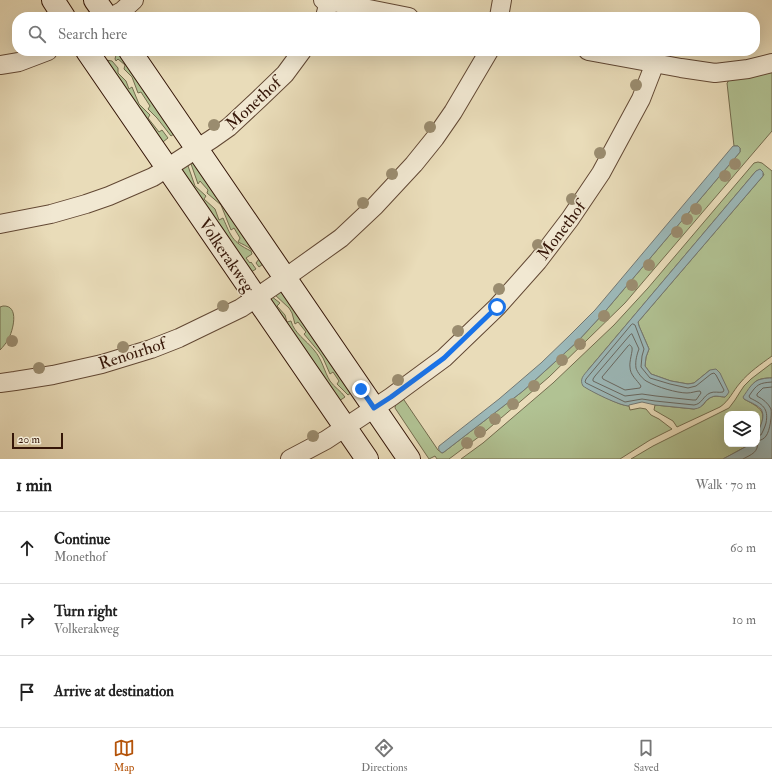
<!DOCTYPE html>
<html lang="en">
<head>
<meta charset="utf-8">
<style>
  body { margin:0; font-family:"IM FELL Double Pica",serif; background:#f6f6f6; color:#222 }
  .controls { position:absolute; right:12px; bottom:12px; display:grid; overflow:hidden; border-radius:8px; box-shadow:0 4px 16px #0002 }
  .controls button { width:36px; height:36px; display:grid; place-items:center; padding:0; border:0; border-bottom:1px solid #e0e0e0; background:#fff; color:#222; font:20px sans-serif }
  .scale { position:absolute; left:12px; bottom:10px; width:51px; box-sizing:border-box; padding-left:4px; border:2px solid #351608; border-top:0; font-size:11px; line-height:14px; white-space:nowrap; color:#351608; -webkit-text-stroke:3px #f1e8d2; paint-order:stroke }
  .stop { position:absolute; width:12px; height:12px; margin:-9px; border:3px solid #1a73e8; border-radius:50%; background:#fff }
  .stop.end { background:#1a73e8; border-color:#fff; box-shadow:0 1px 4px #0008 }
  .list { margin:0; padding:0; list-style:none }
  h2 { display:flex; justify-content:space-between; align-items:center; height:52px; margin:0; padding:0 16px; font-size:17px }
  h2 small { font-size:13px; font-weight:400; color:#767676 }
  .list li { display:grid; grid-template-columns:26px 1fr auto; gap:12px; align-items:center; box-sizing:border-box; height:72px; padding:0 16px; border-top:1px solid #e0e0e0 }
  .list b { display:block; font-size:15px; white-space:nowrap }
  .list p { margin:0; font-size:13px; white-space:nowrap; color:#767676 }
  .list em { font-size:13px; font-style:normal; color:#767676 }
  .icon { flex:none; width:22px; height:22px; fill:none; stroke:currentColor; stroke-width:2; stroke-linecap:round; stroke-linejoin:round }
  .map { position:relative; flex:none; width:772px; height:459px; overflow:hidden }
  .search { position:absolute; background:#fff; box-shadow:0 4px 16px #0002; left:12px; right:12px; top:12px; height:44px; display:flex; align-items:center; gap:10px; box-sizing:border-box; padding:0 14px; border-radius:16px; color:#767676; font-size:15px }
  .sheet { height:268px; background:#fff }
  nav { display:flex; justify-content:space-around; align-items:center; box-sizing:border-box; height:56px; border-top:1px solid #e0e0e0; background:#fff; font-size:11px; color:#767676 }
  nav a { display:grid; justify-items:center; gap:2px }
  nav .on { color:#b45309 }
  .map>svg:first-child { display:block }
  .green { fill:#b1c293; stroke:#736c4e }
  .water { fill:#9cb9ba; stroke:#737873 }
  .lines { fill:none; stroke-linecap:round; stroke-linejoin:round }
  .shore { stroke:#686861; stroke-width:1 }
  .street-casing { stroke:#624834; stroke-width:20 }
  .secondary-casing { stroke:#351608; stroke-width:24 }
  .street { stroke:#f1e8d2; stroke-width:18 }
  .secondary { stroke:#f1e8d2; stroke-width:22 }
  .tree { fill:#9a8c6f }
  .route { stroke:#1a73e8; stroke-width:5 }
  .labels { text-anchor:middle; stroke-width:3; stroke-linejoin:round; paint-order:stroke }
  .street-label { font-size:17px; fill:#351608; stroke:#f1e8d2 }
</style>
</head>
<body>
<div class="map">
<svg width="772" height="459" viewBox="0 0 772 459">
  <rect width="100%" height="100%" fill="#e9dcb9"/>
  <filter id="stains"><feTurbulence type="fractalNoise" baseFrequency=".005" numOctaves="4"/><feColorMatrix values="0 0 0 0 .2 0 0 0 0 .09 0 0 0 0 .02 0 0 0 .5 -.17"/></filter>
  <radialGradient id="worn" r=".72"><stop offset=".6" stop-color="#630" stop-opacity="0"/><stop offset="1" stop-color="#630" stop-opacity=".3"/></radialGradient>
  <g class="green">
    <polygon points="117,51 123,51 177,132 171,136 157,118 148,109 150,106 141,92 138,93 132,77 124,69 125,65 118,59 116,61 115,59"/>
    <polygon points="99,59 112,61 118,68 118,73 126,81 129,89 132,87 139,104 150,115 148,118 159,132 162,130 168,138 159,145"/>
    <polygon points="772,70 772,131 625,303 549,377 480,436 449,459 437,459 435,456 429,459 395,408 396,402 402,397 438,450 442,453 444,452 523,391 578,341 602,315 740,152 740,148 738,146 734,146 727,83 728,82 728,79"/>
    <path d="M190,161H195L267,261L259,267L256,263L259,259C254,250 247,246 238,242L240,238L234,228L231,230L221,205L207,193L208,190L200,181L198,184Z"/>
    <path d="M758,162L762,163L772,171V356C761,364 749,372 740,383C733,391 729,401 720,407L677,427L673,421L654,410L655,405L694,409L703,405L706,401L711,397L716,396L725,397L710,370L694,383L688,384L671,381L651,374L645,366L646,357L649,349L639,326L638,322L763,176L764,174L756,171L588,370L585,387C596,393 618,405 629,406L630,410L640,408L646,409L651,415L659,419L672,429L650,440L620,459H461L483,443L553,383L614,325L648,288L754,163Z"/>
    <path d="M187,163L195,186L206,196L204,199L215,209L219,220L223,218C231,236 232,242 251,251L252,254L246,258L250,263L251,262L256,269L248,274L180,170Z"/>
    <polygon points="280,290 355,390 348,395 337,384 339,381 333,372 330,374 323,358 319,352 304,334 306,332 298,322 295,324 292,313 289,308 273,293"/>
    <path d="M271,296L280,303L277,306L285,315L287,322L291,321C294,333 306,340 314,350C322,359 324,371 330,381C334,387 341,391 345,397L336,403L268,301Z"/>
    <path d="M3,306C20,305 13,331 8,340C6,343 3,347 0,350V307Z"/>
    <path d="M772,363V378C769,378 765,378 761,379C752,381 748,391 744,399C765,410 767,413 757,435V414H727V444H751L749,445L723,459H631L653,446L729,408L735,400L740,392L744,386L751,379Z"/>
  </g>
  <g class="water">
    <path d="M733,146H738L740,148V152L602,315L578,341L523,391L444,452L442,453C439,451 438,449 439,446L499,399L541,363L569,336L595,310Z"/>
    <path d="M760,169L763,172V176L638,322L639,326L649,349L646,357L645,366L651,374L671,381L688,384L694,383L710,370L716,369L720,373L729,392L727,395L725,397C720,397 716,395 712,397C703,400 705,408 694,409L655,405L642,402L629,405V406C620,406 590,391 583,386C579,379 584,375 588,370L756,171Z"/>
    <path d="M772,378V459H723L749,445L751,444H757C757,441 757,437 757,434C760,427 766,416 761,409C756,404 749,402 744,399L743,397C748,390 753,380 762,379C765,378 769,378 772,378Z"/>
  </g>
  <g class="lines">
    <g class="shore">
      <path d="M633,324L635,325L644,349L642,356L641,367L650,378L670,384L688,388L696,386L711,374L714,373L716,375L724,390L723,392C719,393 714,391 710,393C703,396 702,404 694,405L655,401L642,399L625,402L586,383L585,382L586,379L631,325Z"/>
      <path d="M632,334L639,349C637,354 635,361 636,368C637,372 643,380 648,382C657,387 677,393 687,393C692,393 696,391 700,391L701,393L696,400H693L656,396L642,394L625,396L593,381V379L595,376L630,335Z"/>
      <path d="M630,345C631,346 632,347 632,348C633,350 629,362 630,367C630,375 637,380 641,386L640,388L625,390L603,379L602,377L628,346Z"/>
      <path d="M757,435H761C763,431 765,427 766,423C769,408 762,404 750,398L749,396C757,384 759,383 772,382"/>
      <path d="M743,459C752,454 758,453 758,441C761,440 764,439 766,436C770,431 772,415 771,409C768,403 763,399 757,396V394L763,388L772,387"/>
    </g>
    <defs>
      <g id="street">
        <polyline points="323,0 409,17"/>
        <polyline points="111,17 122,11 134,0"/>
        <polyline points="325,17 329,1"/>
        <polyline points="499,17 502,0"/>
        <polyline points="588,51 681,68 715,73 748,69 772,63"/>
        <polyline points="0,65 19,62 48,51"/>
        <polyline points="0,224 51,214 86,204 109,196 153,177 212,139 229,127 259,99 285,74 302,51"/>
        <polyline points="0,383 15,381 53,375 102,364 151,349 179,338 241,308 285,278 341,238 375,206 414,164 435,138 453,112 489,51"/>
        <polyline points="290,459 326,440 391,397 444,358 497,307 538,261 570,219 601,173 641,99 655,63"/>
      </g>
      <g id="secondary">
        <polyline points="53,0 64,17"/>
        <polyline points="95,0 107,17"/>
        <polyline points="87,51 367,459"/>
        <polyline points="130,51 409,459"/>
      </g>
    </defs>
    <use href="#street" class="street-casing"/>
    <use href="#secondary" class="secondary-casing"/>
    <use href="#street" class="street"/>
    <use href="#secondary" class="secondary"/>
  </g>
  <g class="tree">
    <circle cx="636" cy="85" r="6"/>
    <circle cx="214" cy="125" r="6"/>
    <circle cx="430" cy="127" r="6"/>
    <circle cx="600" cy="153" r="6"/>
    <circle cx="735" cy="164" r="6"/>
    <circle cx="392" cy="174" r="6"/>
    <circle cx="725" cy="176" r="6"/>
    <circle cx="572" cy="199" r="6"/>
    <circle cx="363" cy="203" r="6"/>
    <circle cx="696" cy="209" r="6"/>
    <circle cx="687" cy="219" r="6"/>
    <circle cx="677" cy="232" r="6"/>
    <circle cx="538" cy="245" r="6"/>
    <circle cx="649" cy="265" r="6"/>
    <circle cx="632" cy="285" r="6"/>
    <circle cx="499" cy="289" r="6"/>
    <circle cx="223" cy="306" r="6"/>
    <circle cx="604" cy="316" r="6"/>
    <circle cx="458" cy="331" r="6"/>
    <circle cx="12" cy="341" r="6"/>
    <circle cx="580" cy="344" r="6"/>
    <circle cx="123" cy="347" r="6"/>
    <circle cx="562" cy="360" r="6"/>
    <circle cx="39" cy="368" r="6"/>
    <circle cx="398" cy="380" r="6"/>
    <circle cx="534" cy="386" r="6"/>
    <circle cx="513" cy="404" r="6"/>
    <circle cx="495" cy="419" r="6"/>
    <circle cx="480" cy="432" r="6"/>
    <circle cx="313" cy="436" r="6"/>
    <circle cx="467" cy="443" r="6"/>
  </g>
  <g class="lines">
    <polyline class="route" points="361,389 374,408 391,397 444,358 497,307"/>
  </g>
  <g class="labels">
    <g class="street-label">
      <text transform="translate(253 103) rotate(-43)" y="6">Monethof</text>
      <text transform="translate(561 230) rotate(-53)" y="6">Monethof</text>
      <text transform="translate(227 255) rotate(56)" y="6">Volkerakweg</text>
      <text transform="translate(132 353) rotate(-18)" y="6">Renoirhof</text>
    </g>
  </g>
  <rect width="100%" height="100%" filter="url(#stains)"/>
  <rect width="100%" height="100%" fill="url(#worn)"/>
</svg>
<div class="controls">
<button><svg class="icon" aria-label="layers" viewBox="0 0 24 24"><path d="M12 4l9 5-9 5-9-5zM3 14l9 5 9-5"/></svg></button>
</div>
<div class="scale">20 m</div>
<div class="stop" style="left:497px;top:307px"></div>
<div class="stop end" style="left:361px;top:389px"></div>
<div class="search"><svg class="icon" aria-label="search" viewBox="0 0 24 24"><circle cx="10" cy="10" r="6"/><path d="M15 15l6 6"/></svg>Search here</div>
</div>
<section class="sheet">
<h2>1 min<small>Walk · 70 m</small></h2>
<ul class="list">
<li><svg class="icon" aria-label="ahead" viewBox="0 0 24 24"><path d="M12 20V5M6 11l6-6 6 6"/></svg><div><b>Continue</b><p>Monethof</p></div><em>60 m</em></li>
<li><svg class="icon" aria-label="right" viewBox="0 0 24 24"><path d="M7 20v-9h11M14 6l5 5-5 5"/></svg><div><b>Turn right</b><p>Volkerakweg</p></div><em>10 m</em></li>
<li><svg class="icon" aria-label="arrive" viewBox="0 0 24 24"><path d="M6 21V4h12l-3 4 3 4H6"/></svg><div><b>Arrive at destination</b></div></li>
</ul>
</section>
<nav>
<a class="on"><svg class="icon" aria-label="map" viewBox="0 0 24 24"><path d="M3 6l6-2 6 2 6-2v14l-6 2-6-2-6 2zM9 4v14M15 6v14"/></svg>Map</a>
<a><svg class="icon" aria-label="directions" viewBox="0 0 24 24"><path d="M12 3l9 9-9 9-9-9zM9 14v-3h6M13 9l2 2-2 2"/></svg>Directions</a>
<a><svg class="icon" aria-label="saved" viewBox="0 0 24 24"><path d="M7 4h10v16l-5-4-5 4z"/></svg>Saved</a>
</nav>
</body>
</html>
